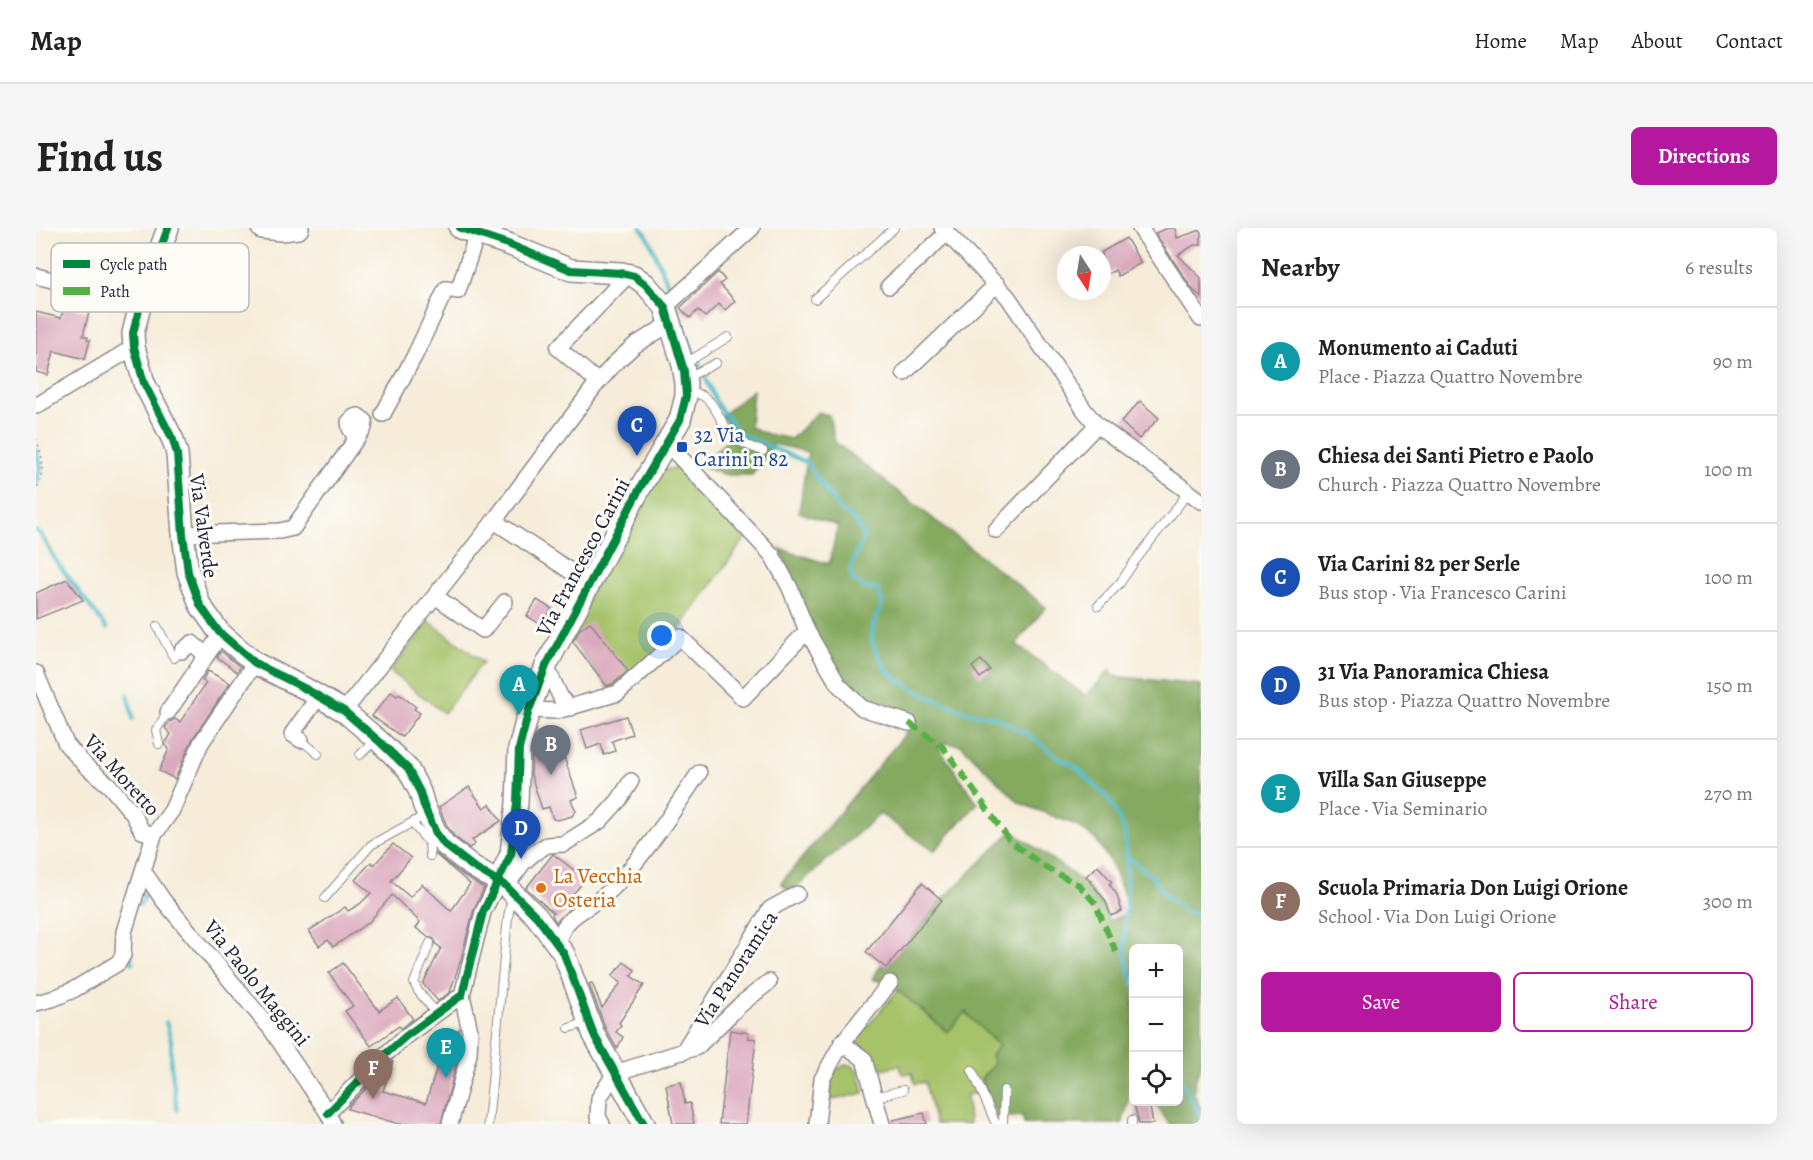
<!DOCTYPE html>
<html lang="en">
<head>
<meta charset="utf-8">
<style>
  body { margin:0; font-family:Alegreya,serif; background:#f6f6f6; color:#222 }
  .controls { position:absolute; right:18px; bottom:18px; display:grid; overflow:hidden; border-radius:9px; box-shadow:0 6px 24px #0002 }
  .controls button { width:54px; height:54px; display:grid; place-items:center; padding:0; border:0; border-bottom:2px solid #e0e0e0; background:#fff; color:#222; font:30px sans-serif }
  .compass { position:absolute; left:1021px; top:18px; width:54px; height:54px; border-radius:50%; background:#fff; box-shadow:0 6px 24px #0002; rotate:168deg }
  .you { position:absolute; left:626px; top:408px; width:21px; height:21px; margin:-15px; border:4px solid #fff; border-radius:50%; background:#1a73e8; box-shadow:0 0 0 9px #1a73e833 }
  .badge { display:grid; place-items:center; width:39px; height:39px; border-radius:50%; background:#b5179e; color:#fff; font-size:20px; font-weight:700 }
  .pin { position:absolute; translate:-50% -50px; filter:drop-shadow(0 2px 3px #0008) }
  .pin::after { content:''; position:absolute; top:32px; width:21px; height:18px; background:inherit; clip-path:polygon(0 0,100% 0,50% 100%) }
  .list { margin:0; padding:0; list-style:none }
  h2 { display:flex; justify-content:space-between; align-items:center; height:78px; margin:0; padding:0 24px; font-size:26px }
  h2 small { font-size:20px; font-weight:400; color:#767676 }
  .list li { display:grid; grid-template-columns:39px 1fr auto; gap:18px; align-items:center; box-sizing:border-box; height:108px; padding:0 24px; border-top:2px solid #e0e0e0 }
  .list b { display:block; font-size:22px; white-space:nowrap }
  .list p { margin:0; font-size:20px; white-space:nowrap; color:#767676 }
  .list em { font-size:20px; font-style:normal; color:#767676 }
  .actions { display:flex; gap:12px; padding:18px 24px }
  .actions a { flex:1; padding:14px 0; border:2px solid #b5179e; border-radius:9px; text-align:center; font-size:21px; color:#b5179e }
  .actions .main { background:#b5179e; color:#fff }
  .icon { flex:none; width:33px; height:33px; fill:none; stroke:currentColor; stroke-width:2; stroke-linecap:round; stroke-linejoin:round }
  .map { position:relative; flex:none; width:1165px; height:896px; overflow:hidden; border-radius:9px }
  header { display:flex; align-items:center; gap:36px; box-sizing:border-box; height:84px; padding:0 30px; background:#fff; border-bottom:2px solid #e0e0e0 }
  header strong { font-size:28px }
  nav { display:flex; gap:33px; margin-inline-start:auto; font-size:21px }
  .intro { display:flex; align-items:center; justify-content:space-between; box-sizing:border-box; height:144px; padding:0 36px }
  h1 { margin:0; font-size:42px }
  .button { padding:15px 27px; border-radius:9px; background:#b5179e; color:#fff; font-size:21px; font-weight:700 }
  main { display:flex; gap:36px; padding:0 36px }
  aside { flex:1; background:#fff; border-radius:9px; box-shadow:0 6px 24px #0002 }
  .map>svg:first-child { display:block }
  .green { fill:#a6c36a; stroke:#647252; stroke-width:1.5 }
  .forest { fill:#84a95e; stroke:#53664c; stroke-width:1.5 }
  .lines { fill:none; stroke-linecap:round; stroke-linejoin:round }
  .stream { stroke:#52bdcd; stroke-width:4 }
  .building { fill:#dba8bd }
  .lane-casing { stroke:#8c878a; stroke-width:10 }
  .street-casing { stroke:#8c878a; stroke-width:18 }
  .secondary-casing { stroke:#8c878a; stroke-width:24 }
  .path { stroke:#8c878a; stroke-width:2; stroke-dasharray:1.5 4.5; stroke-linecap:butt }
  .lane { stroke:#fff; stroke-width:8 }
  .street { stroke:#fff; stroke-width:15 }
  .secondary { stroke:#fff; stroke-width:21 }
  .quiet { stroke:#55b146; stroke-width:6; stroke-dasharray:12 6; stroke-linecap:butt }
  .cycleway-casing { stroke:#fdfcf7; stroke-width:11 }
  .cycleway { stroke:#00873e; stroke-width:8 }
  .transit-dot { fill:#1a4fb4; stroke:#fdfcf7; stroke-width:2 }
  .food-dot { fill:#e8710a; stroke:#fdfcf7; stroke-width:2 }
  .labels { text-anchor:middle; stroke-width:6; stroke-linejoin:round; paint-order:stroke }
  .transit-label { font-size:21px; fill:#164399; stroke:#fdfcf7; text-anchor:start }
  .street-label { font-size:21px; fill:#22223b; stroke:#fdfcf7 }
  .food-label { font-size:21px; fill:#c56008; stroke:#fdfcf7; text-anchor:start }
  .key { fill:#fdfcf7; stroke:#bbbbbf; stroke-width:1.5 }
  .key-label { font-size:16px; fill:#22223b }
</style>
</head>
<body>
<header>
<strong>Map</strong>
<nav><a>Home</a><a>Map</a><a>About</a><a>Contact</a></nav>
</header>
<div class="intro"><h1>Find us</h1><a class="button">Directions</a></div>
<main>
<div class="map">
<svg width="1165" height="896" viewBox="0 0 1165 896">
  <rect width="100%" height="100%" fill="#fdfcf7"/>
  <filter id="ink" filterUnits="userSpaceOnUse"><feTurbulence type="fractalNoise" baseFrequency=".0167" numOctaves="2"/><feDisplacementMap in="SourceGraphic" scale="12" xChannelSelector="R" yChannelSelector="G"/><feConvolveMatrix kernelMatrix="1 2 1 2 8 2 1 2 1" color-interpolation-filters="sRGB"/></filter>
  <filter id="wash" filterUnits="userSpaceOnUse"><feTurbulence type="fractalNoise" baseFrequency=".008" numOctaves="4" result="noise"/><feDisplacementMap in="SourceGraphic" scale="24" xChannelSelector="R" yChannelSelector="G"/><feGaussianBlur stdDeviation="1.35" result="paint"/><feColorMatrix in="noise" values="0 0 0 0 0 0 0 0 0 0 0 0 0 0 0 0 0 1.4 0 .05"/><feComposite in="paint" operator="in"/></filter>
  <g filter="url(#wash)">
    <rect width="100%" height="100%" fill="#f6ecd9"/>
    <g class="green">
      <polygon points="645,235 705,301 704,304 709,311 633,415 574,462 532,407 624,239 629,242 640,240"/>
      <polygon points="393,393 447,434 408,485 354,443"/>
      <polygon points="862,762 911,804 929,784 963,818 958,836 945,851 949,862 931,867 933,896 899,896 889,854 879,856 876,845 866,846 864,837 838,843 819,818 820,812"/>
      <path d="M811,836C825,838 825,853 828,865L792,873L798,843Z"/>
    </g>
    <path class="forest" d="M717,162L714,199L731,206L755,211L782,184L793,187L799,214L1010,379L980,416L1050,468L1074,442L1077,448L1165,457V838L1159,853L1158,865L1165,880V896H1133L1119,874H1142V720H1098L1097,862L1093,864L1092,876L1086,896H988L987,888L961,890L945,851L958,836L955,827L963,818L929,784L912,804L854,756L836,751L845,737L850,740L906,672L976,603L1049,655L1068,679L1073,693L1094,683L1075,635L1060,612L1040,597L984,575L925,517L910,515L902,519L942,575L898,623L844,586L754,664L745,655L881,492C868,488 837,481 828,474C785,439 765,371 744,321L793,336L802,298L763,284L772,224L738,216L716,247C698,247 681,249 666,236L699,205L685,188Z"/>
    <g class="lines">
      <g class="stream">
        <polyline points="605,0 612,9 636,66"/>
        <polyline points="639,76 653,113 682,178 704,206 770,234 803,281 820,294 828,309 814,342 816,351 828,359 842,362 846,375 837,399 836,414 849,440 862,452 893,469 934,485 959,489 991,506 1022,529 1041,540 1074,572 1088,601 1091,629 1115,647 1130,668 1150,684 1165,685"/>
        <polyline points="0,222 4,238 0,256"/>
        <polyline points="0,303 6,308 20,333 71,401"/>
        <polyline points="92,466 97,491"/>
        <path d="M1091,629C1093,671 1081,717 1098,757"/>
        <polyline points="104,677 112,660"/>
        <polyline points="94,724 96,735"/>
        <polyline points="130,794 135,812 135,836 141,882"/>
        <polyline points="1142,847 1165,889"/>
      </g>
    </g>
    <g id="blocks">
      <g class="building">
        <polygon points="1132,0 1139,0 1141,10 1165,2 1165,17 1158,17 1142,27 1165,50 1165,69 1157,62 1119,5"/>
        <polygon points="1090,10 1105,35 1082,48 1079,42 1066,49 1066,24"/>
        <polygon points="682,44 689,52 684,56 699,73 689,82 683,76 669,89 662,82 654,90 644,80"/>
        <polygon points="28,78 53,84 47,108 52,109 51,112 54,112 49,131 18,123 12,147 0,144 0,84 25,90"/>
        <polygon points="1104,173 1123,190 1103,211 1085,194"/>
        <polygon points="31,351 47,372 0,391 0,365"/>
        <polygon points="501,372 516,381 511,388 517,392 512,401 491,388"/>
        <polygon points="554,394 592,443 577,456 571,458 537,414 543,402"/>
        <polygon points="185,423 204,439 201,444 181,429"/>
        <polygon points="945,432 954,442 944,450 936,439"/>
        <polygon points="172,443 194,455 157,510 139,551 123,543 133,521 129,516 135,506 129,500 133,494 139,491 144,494 170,455 166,452"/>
        <polygon points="355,464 361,468 363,466 380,479 378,481 384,485 366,509 336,488"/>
        <polygon points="590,488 596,506 576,513 579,523 568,527 565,516 551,521 545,502"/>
        <polygon points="522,512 542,569 535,572 540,583 536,588 522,592 517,591 513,579 506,581 495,547 496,522"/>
        <polygon points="433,559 448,580 454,576 465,593 436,612 439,616 433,620 418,608 411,598 403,579"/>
        <polygon points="357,616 375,630 355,653 374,669 386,656 415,683 434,656 400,627 400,626 428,648 448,660 438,681 424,734 414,764 402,773 387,756 405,720 400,716 398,711 392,709 380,700 384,694 356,667 333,694 297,719 292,712 283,718 273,703 309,679 312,683 324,676 335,665 319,652 335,634 338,637"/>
        <polygon points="517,626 542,645 544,643 551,649 535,669 540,674 520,694 516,687 517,685 490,660"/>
        <polygon points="1062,638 1076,654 1073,656 1080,665 1086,683 1075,688 1069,672 1050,648"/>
        <polygon points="886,655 906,672 850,740 830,724"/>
        <polygon points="588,734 599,742 595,748 608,757 583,795 585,797 580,804 587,809 581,821 570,802 553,756 556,755 566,780 585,755 576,748"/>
        <polygon points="307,735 343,783 362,770 377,791 365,800 363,798 335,818 309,783 317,778 293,745"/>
        <polygon points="423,800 423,824 405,896 363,896 312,881 313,878 357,833 347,863 390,875 405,825 415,828"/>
        <polygon points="694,802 713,805 712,810 720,811 710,896 683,896"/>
        <polygon points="645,854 649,876 654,875 658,896 637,896 630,857"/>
        <polygon points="1113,873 1117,896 1103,896 1098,875"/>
        <polygon points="888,885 891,896 858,896 857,892"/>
      </g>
    </g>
  </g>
  <g filter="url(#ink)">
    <use href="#blocks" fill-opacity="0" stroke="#8c878a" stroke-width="1.5"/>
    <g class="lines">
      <defs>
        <g id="lane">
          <polyline points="779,71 858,0"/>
          <polyline points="650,135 692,109"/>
          <polyline points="652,149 680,135"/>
          <path d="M651,163C680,167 678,186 694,205C703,215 715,219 727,223"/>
          <polyline points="1062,378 1084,355 1099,333 1152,265"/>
          <polyline points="121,398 138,430 146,423"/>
          <polyline points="265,512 282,526"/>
          <polyline points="123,516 120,502 132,484"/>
          <polyline points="324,527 339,512"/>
          <polyline points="376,595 393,615 394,628"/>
          <polyline points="289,670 335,617 390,587"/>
          <polyline points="394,715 378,755 382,763 401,786"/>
          <polyline points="533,800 552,794"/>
          <polyline points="936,842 960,896"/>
          <polyline points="839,869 867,862"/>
          <polyline points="1096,892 1096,896"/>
          <polyline points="452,896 472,689 476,668"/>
          <polyline points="967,896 968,862"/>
        </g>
        <g id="street">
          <polyline points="906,0 972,69 1049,183 1061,197 1165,273"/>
          <polyline points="1104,0 1165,91"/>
          <polyline points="0,48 105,74"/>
          <polyline points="853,58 911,5"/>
          <polyline points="629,79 716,0"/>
          <polyline points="868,145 961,56"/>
          <polyline points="562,154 522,120 592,47"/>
          <polyline points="0,178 98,119"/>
          <polyline points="347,186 379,127 410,61 422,63 441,6"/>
          <polyline points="633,212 640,225 736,327 754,360 771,403 802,456 826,480 873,495"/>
          <polyline points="458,293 554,356"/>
          <polyline points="960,302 1061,197"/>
          <polyline points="147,306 244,303 257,300 328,200 329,193 322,188 318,189 313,194 314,200 320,211"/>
          <polyline points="399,368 447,402 469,374"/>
          <polyline points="146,423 156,415 170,427"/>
          <polyline points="510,438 525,470 535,480"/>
          <polyline points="0,445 30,516 50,538 74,558 97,586 106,603 118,607"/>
          <polyline points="493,482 521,483 582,465 644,409 707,470 771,403"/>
          <polyline points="308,483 458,293 558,159 579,135 599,117 635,95"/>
          <polyline points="132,484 185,406"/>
          <polyline points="265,512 256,506 283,468"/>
          <polyline points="108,644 127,672 235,801 292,885 297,896"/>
          <polyline points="470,658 487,635 498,625 511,617 528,616 564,593 583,572 595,553"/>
          <path d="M521,718C527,684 555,682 577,660C610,626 636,584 663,545"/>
          <polyline points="0,775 16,771 37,762 82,735 87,727 88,704 118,607 136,582 165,515 219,435"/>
          <polyline points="806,815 828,831 846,896"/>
          <polyline points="647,824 734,681 761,666"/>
          <polyline points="292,885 343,832 370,808 426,767 447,684 462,654"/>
          <polyline points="414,896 433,826 434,803 426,767"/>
          <polyline points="566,896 562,889 563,870 579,845 661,819 704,777 733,754"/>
          <polyline points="781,896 786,851 806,815 854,755"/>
        </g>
        <g id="secondary">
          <polyline points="132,0 105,74 97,105 98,119 108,155 137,212 141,226 147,306 152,344 164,377 183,404 219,435 268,460 308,483 344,514 372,541 384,564 388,578 400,605 409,617 436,638 470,658 501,689 528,726 558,807 608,896"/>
          <polyline points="226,0 246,2 262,0"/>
          <polyline points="424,0 472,16 535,42 585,45 598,48 609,56 629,79 647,137 650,156 650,168 644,192 604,260 510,438 493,482 483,521 481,575 475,626 462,654"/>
        </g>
      </defs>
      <use href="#lane" class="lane-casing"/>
      <use href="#street" class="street-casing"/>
      <use href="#secondary" class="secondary-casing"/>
      <path class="path" d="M0,211C8,232 9,241 0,262"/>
      <use href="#lane" class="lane"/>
      <use href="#street" class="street"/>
      <use href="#secondary" class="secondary"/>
      <polyline class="quiet" points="873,495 906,518 974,613 1009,639 1043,657 1059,675 1080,724"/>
      <defs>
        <g id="cycleway">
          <polyline points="132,0 105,74 97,105 98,119 108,155 137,212 141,226 147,306 152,344 164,377 183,404 219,435 268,460 308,483 344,514 372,541 384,564 388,578 400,605 409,617 436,638 470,658 501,689 528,726 558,807 608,896"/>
          <polyline points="292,885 343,832 370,808 426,767 447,684 475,626 481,575 483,521 493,482 510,438 604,260 644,192 650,168 648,143 629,79 609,56 598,48 585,45 535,42 472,16 424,0"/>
        </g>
      </defs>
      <use href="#cycleway" class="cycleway-casing"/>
      <use href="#cycleway" class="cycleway"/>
    </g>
  </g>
  <rect class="transit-dot" x="640" y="213" width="12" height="12" rx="3"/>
  <circle class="food-dot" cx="505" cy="660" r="6"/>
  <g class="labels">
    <g class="transit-label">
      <text x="658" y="214">32 Via<tspan x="658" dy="24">Carini n 82</tspan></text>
    </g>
    <g class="street-label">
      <text transform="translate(168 298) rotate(82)" y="7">Via Valverde</text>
      <text transform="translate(547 329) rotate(-62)" y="7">Via Francesco Carini</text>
      <text transform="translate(86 547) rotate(48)" y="7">Via Moretto</text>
      <text transform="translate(700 741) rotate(-57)" y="7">Via Panoramica</text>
      <text transform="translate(221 755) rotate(51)" y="7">Via Paolo Maggini</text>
    </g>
    <g class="food-label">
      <text x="517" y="655">La Vecchia<tspan x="517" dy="24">Osteria</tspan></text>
    </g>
  </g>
  <rect x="15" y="15" width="198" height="69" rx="9" class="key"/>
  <rect x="27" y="32" width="27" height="8" fill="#00873e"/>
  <rect x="27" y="59" width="27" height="8" fill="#55b146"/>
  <g class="key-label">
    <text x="64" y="42">Cycle path</text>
    <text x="64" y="69">Path</text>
  </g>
</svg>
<div class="controls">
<button>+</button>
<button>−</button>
<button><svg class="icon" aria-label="locate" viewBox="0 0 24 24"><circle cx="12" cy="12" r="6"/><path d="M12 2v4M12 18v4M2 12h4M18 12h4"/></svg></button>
</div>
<svg class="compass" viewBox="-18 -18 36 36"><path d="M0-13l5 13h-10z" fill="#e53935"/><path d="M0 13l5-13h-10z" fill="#767676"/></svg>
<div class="you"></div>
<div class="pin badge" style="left:483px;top:487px;background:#0f9aa8">A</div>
<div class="pin badge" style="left:515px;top:547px;background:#6b7280">B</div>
<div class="pin badge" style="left:601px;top:228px;background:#1a4fb4">C</div>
<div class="pin badge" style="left:485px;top:631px;background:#1a4fb4">D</div>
<div class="pin badge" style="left:410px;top:850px;background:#0f9aa8">E</div>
<div class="pin badge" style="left:337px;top:871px;background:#8d6e63">F</div>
</div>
<aside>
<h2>Nearby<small>6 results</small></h2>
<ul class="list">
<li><span class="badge" style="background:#0f9aa8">A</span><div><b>Monumento ai Caduti</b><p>Place · Piazza Quattro Novembre</p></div><em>90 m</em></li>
<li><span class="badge" style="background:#6b7280">B</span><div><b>Chiesa dei Santi Pietro e Paolo</b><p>Church · Piazza Quattro Novembre</p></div><em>100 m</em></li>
<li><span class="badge" style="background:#1a4fb4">C</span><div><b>Via Carini 82 per Serle</b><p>Bus stop · Via Francesco Carini</p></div><em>100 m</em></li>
<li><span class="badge" style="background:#1a4fb4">D</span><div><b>31 Via Panoramica Chiesa</b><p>Bus stop · Piazza Quattro Novembre</p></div><em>150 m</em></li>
<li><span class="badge" style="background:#0f9aa8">E</span><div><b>Villa San Giuseppe</b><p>Place · Via Seminario</p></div><em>270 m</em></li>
<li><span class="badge" style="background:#8d6e63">F</span><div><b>Scuola Primaria Don Luigi Orione</b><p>School · Via Don Luigi Orione</p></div><em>300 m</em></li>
</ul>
<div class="actions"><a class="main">Save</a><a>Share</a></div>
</aside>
</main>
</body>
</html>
